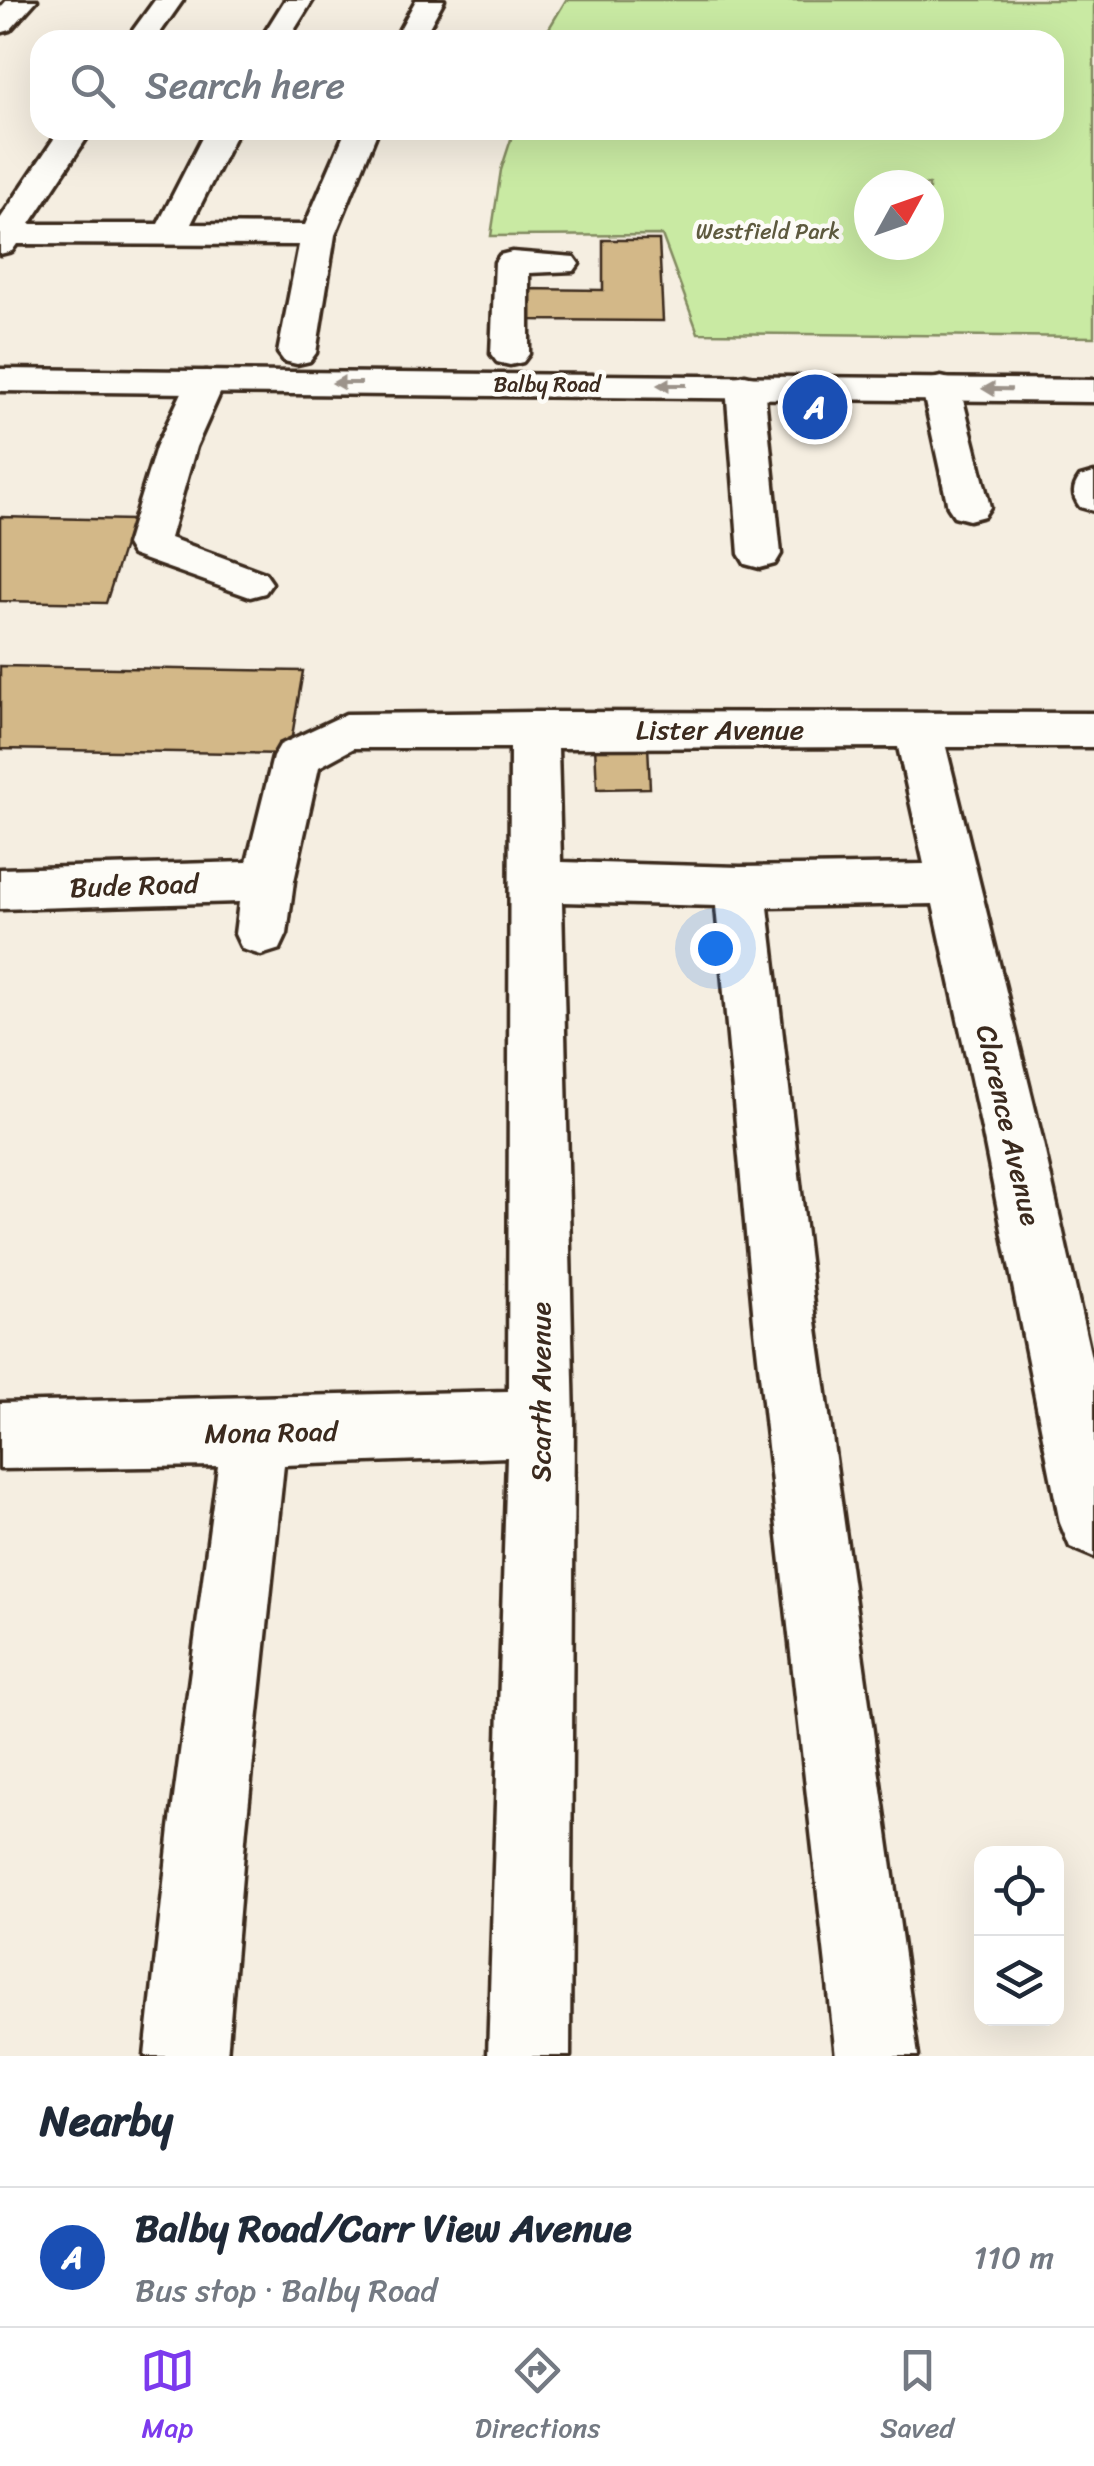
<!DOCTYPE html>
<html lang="en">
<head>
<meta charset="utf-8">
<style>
  body { margin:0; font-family:Sriracha,sans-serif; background:#f6f6f7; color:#1f2937 }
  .controls { position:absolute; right:30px; bottom:30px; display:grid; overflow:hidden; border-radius:20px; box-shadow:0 10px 40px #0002 }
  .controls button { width:90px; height:90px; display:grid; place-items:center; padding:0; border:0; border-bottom:2px solid #e0e1e3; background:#fff; color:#1f2937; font:50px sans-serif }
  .compass { position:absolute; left:854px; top:170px; width:90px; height:90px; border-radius:50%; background:#fff; box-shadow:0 10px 40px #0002; rotate:50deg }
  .you { position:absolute; left:715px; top:948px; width:35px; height:35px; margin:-25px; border:8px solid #fff; border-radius:50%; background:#1a73e8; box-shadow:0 0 0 15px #1a73e833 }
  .badge { display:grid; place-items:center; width:65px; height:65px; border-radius:50%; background:#7c3aed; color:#fff; font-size:32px; font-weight:700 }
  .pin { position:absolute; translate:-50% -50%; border:5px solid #fff; box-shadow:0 2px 10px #0006 }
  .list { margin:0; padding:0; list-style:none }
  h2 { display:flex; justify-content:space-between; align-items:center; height:130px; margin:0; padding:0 40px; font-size:42px }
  h2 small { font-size:32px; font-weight:400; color:#747a83 }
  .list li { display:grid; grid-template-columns:65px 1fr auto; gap:30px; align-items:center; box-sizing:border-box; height:140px; padding:0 40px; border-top:2px solid #e0e1e3 }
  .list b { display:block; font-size:38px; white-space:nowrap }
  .list p { margin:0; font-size:32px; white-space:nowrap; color:#747a83 }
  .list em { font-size:32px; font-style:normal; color:#747a83 }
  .icon { flex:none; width:55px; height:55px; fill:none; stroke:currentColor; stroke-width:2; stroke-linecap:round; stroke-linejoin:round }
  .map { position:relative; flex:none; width:1094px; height:2056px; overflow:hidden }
  .search { position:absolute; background:#fff; box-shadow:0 10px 40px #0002; left:30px; right:30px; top:30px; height:110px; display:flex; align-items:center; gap:25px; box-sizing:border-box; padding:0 35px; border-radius:30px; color:#747a83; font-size:38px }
  .sheet { height:270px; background:#fff }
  nav { display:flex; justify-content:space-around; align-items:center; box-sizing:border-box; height:140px; border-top:2px solid #e0e1e3; background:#fff; font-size:28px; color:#747a83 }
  nav a { display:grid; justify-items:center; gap:5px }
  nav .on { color:#7c3aed }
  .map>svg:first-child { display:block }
  .green { fill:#c9eaa3; stroke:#828a60; stroke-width:2.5; fill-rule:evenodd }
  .building { fill:#d3b888; stroke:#3b2a1e; stroke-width:2.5 }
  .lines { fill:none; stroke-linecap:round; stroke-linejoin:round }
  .minor-casing { stroke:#3b2a1e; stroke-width:7 }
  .major-casing { stroke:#3b2a1e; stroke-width:7 }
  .minor { fill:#fdfcf7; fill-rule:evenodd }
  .major { fill:#fdfcf7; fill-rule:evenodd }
  .oneway { fill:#9c938a }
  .labels { text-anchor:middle; stroke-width:9; stroke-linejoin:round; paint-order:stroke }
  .far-park-label { font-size:22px; fill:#5e5a3f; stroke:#fdfcf7 }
  .far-street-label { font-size:22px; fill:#3b2a1e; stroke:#fdfcf7 }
  .street-label { font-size:28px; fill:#3b2a1e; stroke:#fdfcf7 }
</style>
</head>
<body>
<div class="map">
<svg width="1094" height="2056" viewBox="0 0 1094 2056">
  <rect width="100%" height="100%" fill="#f5eee1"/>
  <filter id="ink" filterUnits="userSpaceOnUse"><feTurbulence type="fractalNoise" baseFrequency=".01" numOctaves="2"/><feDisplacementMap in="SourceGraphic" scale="20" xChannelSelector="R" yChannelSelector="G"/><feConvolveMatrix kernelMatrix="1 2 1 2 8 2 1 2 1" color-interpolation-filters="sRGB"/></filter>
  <g filter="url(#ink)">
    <path class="green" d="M566,0H1094V337L698,333L662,235L491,236L501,170L514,130H1054V40H542ZM929,185V245H869V185Z"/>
    <g class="building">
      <polygon points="603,240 659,240 663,321 524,320 525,289 603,290"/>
      <polygon points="0,517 132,520 106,603 0,601"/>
      <polygon points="0,666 303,671 289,754 0,749"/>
      <polygon points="595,745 648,745 650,788 597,789"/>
    </g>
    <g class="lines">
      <defs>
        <g id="minor">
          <polygon points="7,0 37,0 10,30 0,33 0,8"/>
          <polygon points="155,0 183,0 155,40 126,40"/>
          <polygon points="285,0 313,0 288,40 260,40"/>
          <polygon points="416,0 444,0 422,40 394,40"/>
          <polygon points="60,130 92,130 30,224 158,224 206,130 238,130 191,224 305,225 346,130 378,130 335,235 316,353 310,361 297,364 284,361 278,353 299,245 17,244 12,251 0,254 0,219"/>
          <polygon points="512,252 574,257 579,264 574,271 529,273 529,354 523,362 510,365 497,362 491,354 495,262 500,255"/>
          <polygon points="206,371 219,374 225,382 196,447 170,538 265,573 272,583 265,593 250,597 132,555 126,545 156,447 187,382 193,374"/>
          <polygon points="745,375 758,378 764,386 781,554 775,564 760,568 745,564 739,554 726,386 732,378"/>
          <polygon points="941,377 954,380 960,388 990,507 984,516 969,520 954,516 948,507 922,388 928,380"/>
          <path d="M1094,473V511L1080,507C1072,496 1072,488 1080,477Z"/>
          <path d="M534,712L1094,713V747H946L1041,1134L1094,1371V1557L1070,1547L1060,1523L983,1134L933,904L768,907L816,1321L918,2056H836L754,1321L716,906L562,902L574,1423L570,2056H488L507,1457L284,1465L246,1828L227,2056H145L170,1828L218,1466L0,1469V1403L508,1391L510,748H354L319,767L294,881L287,934L280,949L261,955L242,949L235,934L239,902L0,909V869L247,862L273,757L280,745L346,714ZM898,747L924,864L740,867L561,862L558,748Z"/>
        </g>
        <polygon id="major" points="0,369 1094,380 1094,402 0,391"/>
      </defs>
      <use href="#minor" class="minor-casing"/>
      <use href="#major" class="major-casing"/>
      <use href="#minor" class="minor"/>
      <use href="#major" class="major"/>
    </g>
    <defs><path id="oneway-solid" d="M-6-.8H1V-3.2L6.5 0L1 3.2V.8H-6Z" transform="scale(2.5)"/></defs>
    <g class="oneway">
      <use href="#oneway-solid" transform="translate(347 383) rotate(-180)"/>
      <use href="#oneway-solid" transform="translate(672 385) rotate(-180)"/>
      <use href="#oneway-solid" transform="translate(997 389) rotate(-179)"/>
    </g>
  </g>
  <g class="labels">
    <g class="far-park-label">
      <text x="768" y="239">Westfield Park</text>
    </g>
    <g class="far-street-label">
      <text x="547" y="392">Balby Road</text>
    </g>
    <g class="street-label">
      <text x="720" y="739">Lister Avenue</text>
      <text transform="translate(134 885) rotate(-2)" y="10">Bude Road</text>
      <text transform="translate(1009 1125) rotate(77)" y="10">Clarence Avenue</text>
      <text transform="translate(540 1392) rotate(-90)" y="10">Scarth Avenue</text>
      <text transform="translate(271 1432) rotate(-1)" y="10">Mona Road</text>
    </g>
  </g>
</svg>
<div class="controls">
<button><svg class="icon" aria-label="locate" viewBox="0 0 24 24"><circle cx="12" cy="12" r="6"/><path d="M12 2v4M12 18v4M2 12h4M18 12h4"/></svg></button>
<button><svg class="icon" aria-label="layers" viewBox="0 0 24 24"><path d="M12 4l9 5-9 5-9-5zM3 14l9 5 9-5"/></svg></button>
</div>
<svg class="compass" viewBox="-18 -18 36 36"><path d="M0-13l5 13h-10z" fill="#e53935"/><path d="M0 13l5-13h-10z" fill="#747a83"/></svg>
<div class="you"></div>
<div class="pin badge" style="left:815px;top:407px;background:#1a4fb4">A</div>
<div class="search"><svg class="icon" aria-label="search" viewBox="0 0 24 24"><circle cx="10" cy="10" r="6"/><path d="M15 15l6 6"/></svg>Search here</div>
</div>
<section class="sheet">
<h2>Nearby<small></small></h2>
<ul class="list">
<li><span class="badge" style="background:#1a4fb4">A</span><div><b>Balby Road/Carr View Avenue</b><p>Bus stop · Balby Road</p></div><em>110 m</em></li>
</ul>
</section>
<nav>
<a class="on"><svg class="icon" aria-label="map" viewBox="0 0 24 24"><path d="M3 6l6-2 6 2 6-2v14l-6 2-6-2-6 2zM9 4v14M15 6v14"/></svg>Map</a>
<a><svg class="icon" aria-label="directions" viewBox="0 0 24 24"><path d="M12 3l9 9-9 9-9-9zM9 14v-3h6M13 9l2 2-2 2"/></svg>Directions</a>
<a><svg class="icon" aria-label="saved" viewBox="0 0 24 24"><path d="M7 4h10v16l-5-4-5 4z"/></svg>Saved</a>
</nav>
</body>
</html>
